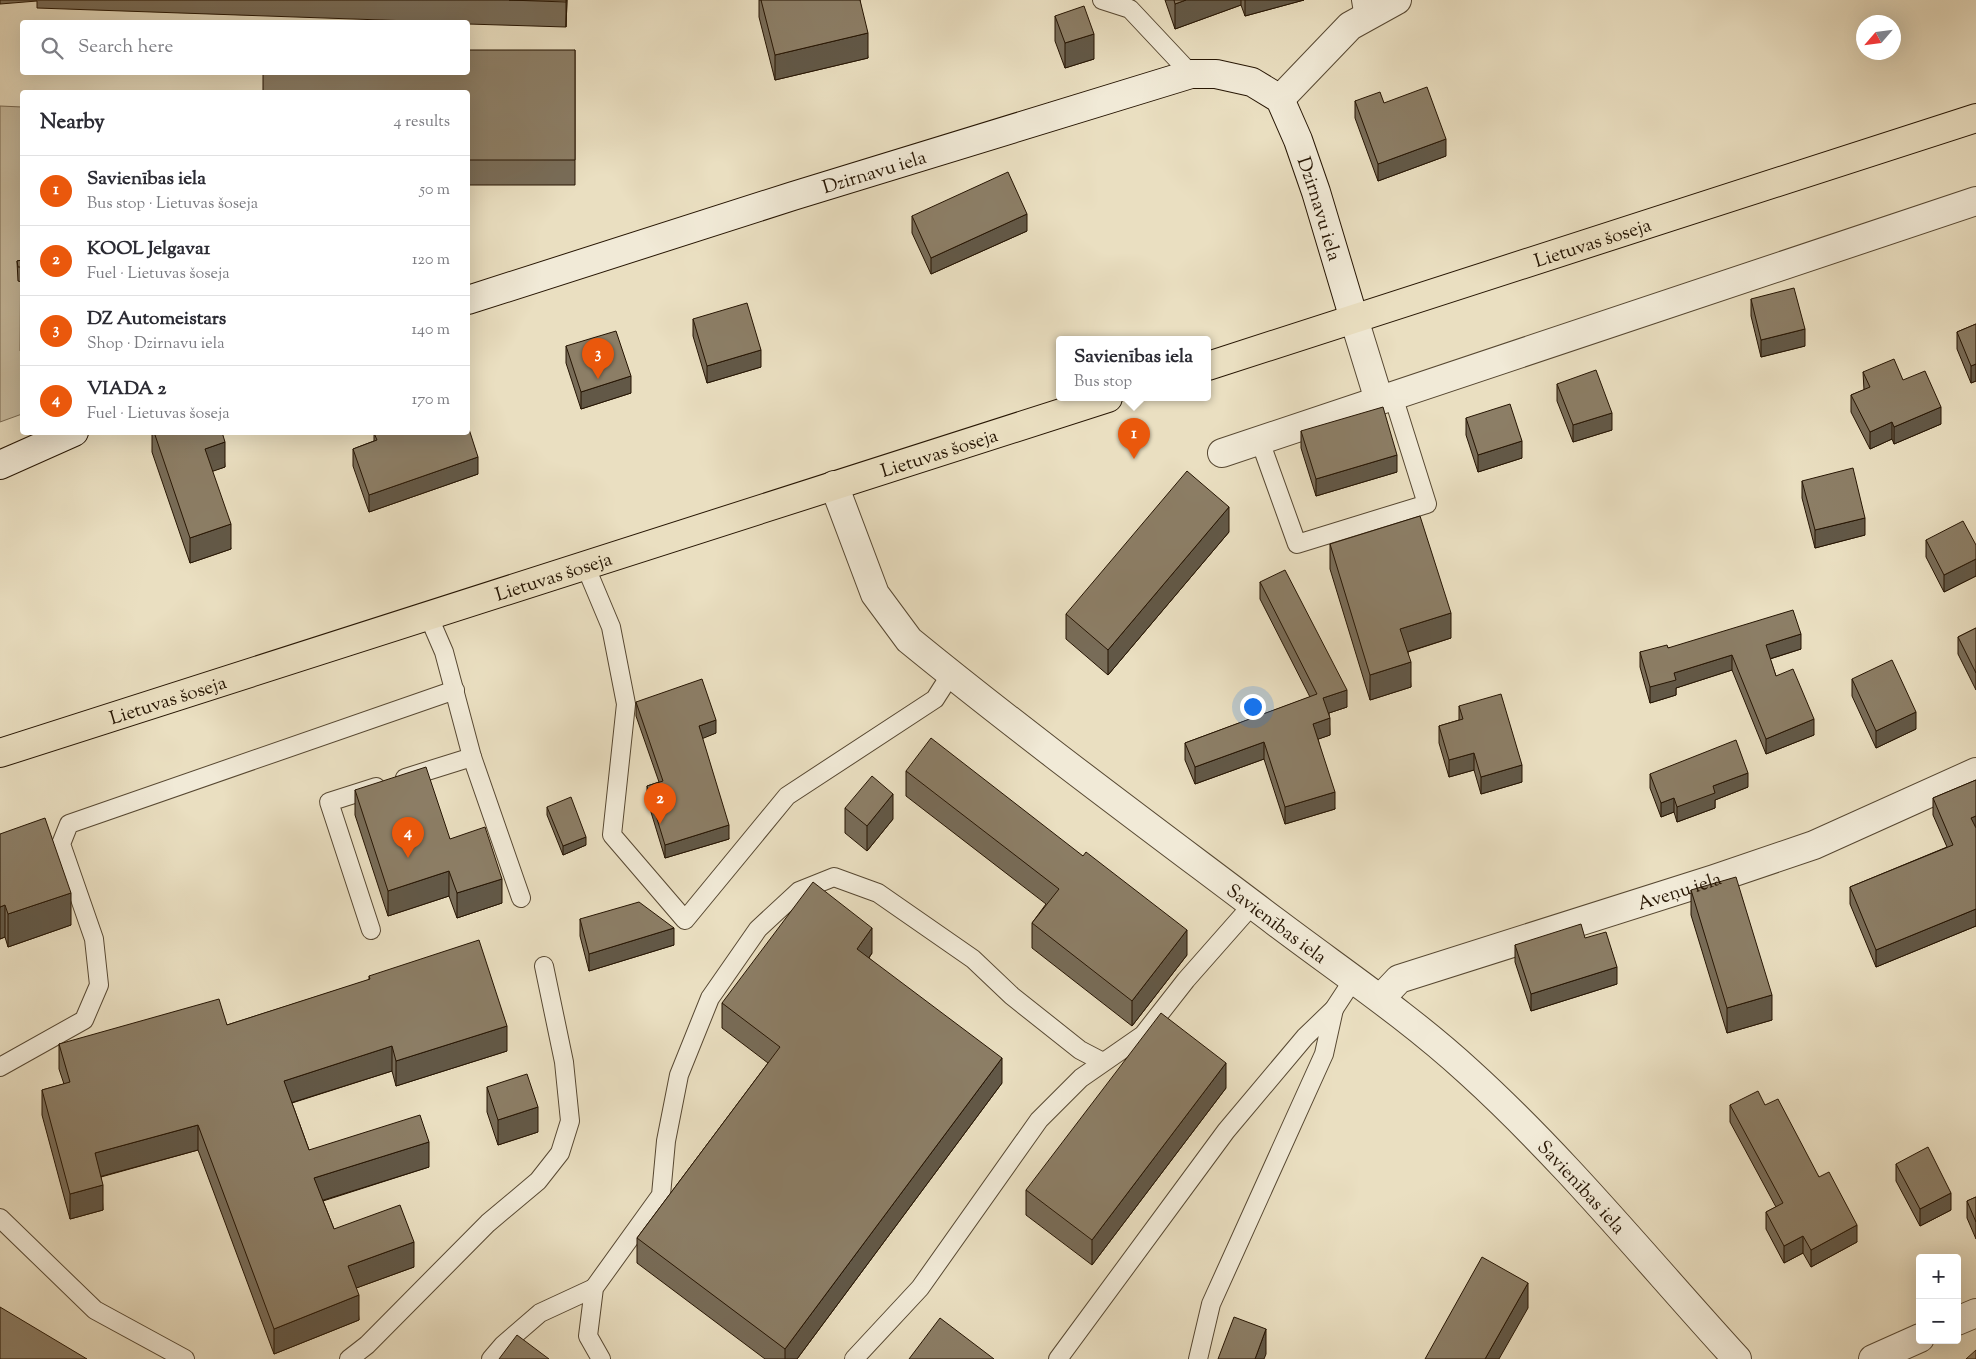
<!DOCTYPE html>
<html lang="en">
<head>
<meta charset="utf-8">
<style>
  body { margin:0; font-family:"Sorts Mill Goudy",serif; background:#f7f7f7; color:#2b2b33 }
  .controls { position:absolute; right:15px; bottom:15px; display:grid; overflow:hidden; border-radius:5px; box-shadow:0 5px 20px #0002 }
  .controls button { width:45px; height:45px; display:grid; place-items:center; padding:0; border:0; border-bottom:1px solid #e1e1e2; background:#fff; color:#2b2b33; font:25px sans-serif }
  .compass { position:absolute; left:1856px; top:15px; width:45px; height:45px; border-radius:50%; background:#fff; box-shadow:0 5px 20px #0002; rotate:242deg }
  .you { position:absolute; left:1252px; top:706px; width:18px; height:18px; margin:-12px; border:4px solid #fff; border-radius:50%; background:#1a73e8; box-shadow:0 0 0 8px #1a73e833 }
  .badge { display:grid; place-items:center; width:32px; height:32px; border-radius:50%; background:#ea580c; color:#fff; font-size:16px; font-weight:700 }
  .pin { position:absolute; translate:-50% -41px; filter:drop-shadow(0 1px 2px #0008) }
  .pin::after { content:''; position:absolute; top:26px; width:18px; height:15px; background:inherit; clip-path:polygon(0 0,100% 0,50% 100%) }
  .popup { position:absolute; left:1056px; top:336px; width:155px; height:65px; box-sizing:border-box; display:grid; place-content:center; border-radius:5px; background:#fff; filter:drop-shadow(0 1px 4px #0005); font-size:16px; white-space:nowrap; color:#7c7c81 }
  .popup b { font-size:19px; color:#2b2b33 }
  .popup::after { content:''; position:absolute; left:50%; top:100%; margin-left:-10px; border:10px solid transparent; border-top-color:#fff }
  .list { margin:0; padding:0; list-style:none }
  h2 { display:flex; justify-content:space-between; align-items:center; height:65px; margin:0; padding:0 20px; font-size:21px }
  h2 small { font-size:16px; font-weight:400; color:#7c7c81 }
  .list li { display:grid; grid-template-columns:32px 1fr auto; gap:15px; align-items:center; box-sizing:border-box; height:70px; padding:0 20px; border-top:1px solid #e1e1e2 }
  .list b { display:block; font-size:19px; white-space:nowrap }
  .list p { margin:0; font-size:16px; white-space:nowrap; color:#7c7c81 }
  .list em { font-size:16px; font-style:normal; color:#7c7c81 }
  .icon { flex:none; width:28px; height:28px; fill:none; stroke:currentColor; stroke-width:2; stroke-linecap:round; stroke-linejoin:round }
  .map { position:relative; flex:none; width:1976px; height:1359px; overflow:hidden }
  .search { position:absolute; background:#fff; box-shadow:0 5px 20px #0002; left:20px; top:20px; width:450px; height:55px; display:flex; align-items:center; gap:12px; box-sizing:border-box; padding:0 18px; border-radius:5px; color:#7c7c81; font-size:19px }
  .panel { position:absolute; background:#fff; box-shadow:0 5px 20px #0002; left:20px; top:90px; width:450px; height:345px; border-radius:5px }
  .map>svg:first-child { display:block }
  .green { fill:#c9bda1; stroke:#786952 }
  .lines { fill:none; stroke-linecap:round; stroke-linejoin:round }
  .lane-casing { stroke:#574832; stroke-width:20 }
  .street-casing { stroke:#574832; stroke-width:30 }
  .secondary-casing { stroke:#261503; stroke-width:30 }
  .primary-casing { stroke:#261503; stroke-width:30 }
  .lane { stroke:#f1ead7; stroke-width:18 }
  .street { stroke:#f1ead7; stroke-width:28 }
  .secondary { stroke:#f1ead7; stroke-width:28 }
  .primary { stroke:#eadfc1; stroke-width:28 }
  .wall { fill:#786c58; stroke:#261503 }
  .shaded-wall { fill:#625847; stroke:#261503 }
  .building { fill:#8c7e66; stroke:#261503 }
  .labels { text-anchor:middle; stroke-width:4; stroke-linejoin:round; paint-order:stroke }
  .street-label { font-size:19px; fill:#261503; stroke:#f1ead7 }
</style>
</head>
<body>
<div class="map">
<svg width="1976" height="1359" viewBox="0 0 1976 1359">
  <rect width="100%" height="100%" fill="#eadfc1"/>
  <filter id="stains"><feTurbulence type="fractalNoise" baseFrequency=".004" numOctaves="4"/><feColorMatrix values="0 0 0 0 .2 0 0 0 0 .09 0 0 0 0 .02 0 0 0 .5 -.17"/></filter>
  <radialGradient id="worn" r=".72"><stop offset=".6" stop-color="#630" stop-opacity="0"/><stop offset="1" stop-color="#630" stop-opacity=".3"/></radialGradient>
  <polygon class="green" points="0,106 22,107 20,351 22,352 22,414 0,422"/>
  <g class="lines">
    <defs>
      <g id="lane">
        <polyline points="1102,0 1130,9 1191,74"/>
        <polyline points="1361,0 1364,18"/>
        <polyline points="1260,441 1297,544 1427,504 1393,396"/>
        <polyline points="585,565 611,627 626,704 612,835 685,920 787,796 935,699 951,674"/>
        <polyline points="428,615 444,652 472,757 521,898"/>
        <polyline points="405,778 472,757"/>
        <polyline points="371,930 329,802 376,787"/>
        <polyline points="0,1067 84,1020 99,985 94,939 61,844 69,824 455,690"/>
        <polyline points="0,1218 95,1310 185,1359"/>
        <polyline points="349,1359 367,1345 488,1223 538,1181 560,1153 570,1121 564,1062 544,966"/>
        <polyline points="491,1359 503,1345 540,1313 594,1288"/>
        <polyline points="601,1359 588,1336 594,1288 661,1195 666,1141 679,1075 710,998 758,929 799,891 834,877 878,893 973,959 1012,996 1080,1050 1103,1062"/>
        <polyline points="854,1359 920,1288 1039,1120 1081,1078 1143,1035 1186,980 1253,904"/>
        <polyline points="1058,1359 1226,1131 1305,1037 1334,1009 1353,980"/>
        <polyline points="1198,1359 1211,1304 1324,1054 1334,1009"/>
      </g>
      <g id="street">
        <polyline points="1280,99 1350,26 1397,0"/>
        <polyline points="1354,319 1379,400"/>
        <polyline points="1222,453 1976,201"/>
        <path id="s1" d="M834,485L875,594L909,640C1029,738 1154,830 1277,923C1342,972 1409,1017 1469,1072C1565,1159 1650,1264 1737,1359"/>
        <path id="s2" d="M1381,998L1399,979L1714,879L1814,845L1976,772"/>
        <polyline points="1957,1321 1976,1313"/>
        <polyline points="1873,1359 1920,1338"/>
      </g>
      <g id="secondary">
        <path id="s3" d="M468,300L793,196L1191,74H1216L1252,82L1280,99L1298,140L1316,192L1354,319"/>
        <polyline points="0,465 74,432"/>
      </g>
      <g id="primary">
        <path id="s4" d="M1208,366L1976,118"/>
        <path id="s5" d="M0,753L1108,398"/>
      </g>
    </defs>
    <use href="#lane" class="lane-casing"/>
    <use href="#street" class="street-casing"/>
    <use href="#secondary" class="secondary-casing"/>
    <use href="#primary" class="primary-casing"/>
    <use href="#lane" class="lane"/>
    <use href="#street" class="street"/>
    <use href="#secondary" class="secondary"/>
    <use href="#primary" class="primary"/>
  </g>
  <g class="wall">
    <polygon points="0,0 567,0 566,27 468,24 468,22 439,22 37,8 37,1 0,4"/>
    <polygon points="759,0 860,0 868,58 775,80 759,17"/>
    <polygon points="1165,0 1304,0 1245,16 1241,5 1175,29"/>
    <polygon points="1055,16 1094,59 1065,68 1055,41"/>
    <polygon points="575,50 575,185 468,185 468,92"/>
    <polygon points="1355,101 1384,103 1446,156 1378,181 1355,118"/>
    <polygon points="912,216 1027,231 931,274 912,233"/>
    <polygon points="22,260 22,282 18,281 17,261"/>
    <polygon points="1751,299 1805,346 1761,357 1751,316"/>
    <polygon points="693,319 761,367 707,383 693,336"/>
    <polygon points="1976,324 1976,381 1971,383 1957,349 1957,332"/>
    <polygon points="566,346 631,393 581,409 566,363"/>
    <polygon points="1863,372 1903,380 1941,424 1894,444 1892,439 1870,449 1851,412 1851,395 1864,390"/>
    <polygon points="1557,384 1612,430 1573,442 1557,401"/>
    <polygon points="1466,418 1522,458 1478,472 1466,435"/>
    <polygon points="1301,431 1397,472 1316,496 1301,448"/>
    <polygon points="152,432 222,432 225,467 212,471 231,549 190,563 152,452"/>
    <polygon points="374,433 478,474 369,512 353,466 353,449 374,441"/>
    <polygon points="1802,481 1865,535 1815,548 1802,498"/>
    <polygon points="1229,532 1108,675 1066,639 1066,614"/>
    <polygon points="1926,540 1976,545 1976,576 1944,592 1926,557"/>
    <polygon points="1330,544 1451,638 1408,652 1411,687 1370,700 1330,569"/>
    <polygon points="1260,582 1347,707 1329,713 1330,735 1318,739 1335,809 1285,824 1264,759 1195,784 1185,760 1185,743 1310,697 1260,599"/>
    <polygon points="1976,628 1976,690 1958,654 1958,637"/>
    <polygon points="1668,648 1801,649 1770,659 1776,676 1814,735 1766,754 1732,670 1676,688 1676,695 1650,703 1640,667 1640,652"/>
    <polygon points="1852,679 1916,729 1876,748 1852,696"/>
    <polygon points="636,702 716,733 702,738 729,839 665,858 647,799 647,786 659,782 636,716"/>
    <polygon points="1459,706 1522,782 1481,794 1474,770 1449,777 1439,743 1439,726 1459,720"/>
    <polygon points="906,771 1083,856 1187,955 1132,1026 1032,948 1032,923 1046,904 906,796"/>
    <polygon points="1650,774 1748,787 1715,800 1715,808 1677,822 1674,812 1661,817 1650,788"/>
    <polygon points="1976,780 1976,926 1876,967 1850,904 1850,887 1947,847 1933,815 1933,798"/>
    <polygon points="355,790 450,839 502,903 457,918 449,896 388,916 355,815"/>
    <polygon points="547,807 586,845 563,855 547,815"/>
    <polygon points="845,808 893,819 867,851 845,833"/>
    <polygon points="0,834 71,925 8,947 5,937 0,939"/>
    <polygon points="1691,890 1772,1020 1727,1033 1691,915"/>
    <polygon points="580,919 674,945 589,971 580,936"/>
    <polygon points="1585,938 1617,984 1531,1011 1515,962 1515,945"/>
    <polygon points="872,953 869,958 1002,1083 797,1359 765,1359 637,1263 637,1238 768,1063 722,1028 722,1003"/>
    <polygon points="369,976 507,1051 396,1086 392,1071 292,1103 309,1150 429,1167 323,1201 334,1229 414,1267 356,1288 359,1320 274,1354 198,1150 101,1177 103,1210 70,1219 42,1115 42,1090 64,1084 59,1069 59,1044 227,1025 369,980"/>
    <polygon points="487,1087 538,1132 498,1145 487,1112"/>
    <polygon points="1226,1088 1092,1265 1026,1215 1026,1190"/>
    <polygon points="1730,1105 1765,1105 1819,1177 1857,1242 1811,1267 1803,1253 1784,1263 1766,1229 1766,1212 1776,1207 1730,1122"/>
    <polygon points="1896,1164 1951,1210 1920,1226 1896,1181"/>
    <polygon points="1976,1197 1976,1239 1967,1218 1967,1201"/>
  </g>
  <g class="shaded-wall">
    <polygon points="566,0 567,0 566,27"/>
    <polygon points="1186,0 1241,0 1241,5 1175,29 1175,4"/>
    <polygon points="1245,0 1304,0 1245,16"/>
    <polygon points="868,33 868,58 775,80 775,55"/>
    <polygon points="1094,34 1094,59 1065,68 1065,43"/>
    <polygon points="1446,139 1446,156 1378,181 1378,164"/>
    <polygon points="1027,214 1027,231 931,274 931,258"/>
    <polygon points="1805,329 1805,346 1761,357 1761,340"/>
    <polygon points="761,350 761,367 707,383 707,366"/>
    <polygon points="1976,364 1976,381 1971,383 1971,366"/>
    <polygon points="631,376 631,393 581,409 581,392"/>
    <polygon points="1941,407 1941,424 1894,444 1894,427"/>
    <polygon points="1612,413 1612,430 1573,442 1573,425"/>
    <polygon points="1892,422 1892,439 1870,449 1870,432"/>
    <polygon points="1522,441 1522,458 1478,472 1478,455"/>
    <polygon points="225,442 225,467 205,474 205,449"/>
    <polygon points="1397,455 1397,472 1316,496 1316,479"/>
    <polygon points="478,457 478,474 369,512 369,495"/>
    <polygon points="1229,507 1229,532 1108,675 1108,650"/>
    <polygon points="1865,518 1865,535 1815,548 1815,530"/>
    <polygon points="231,524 231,549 190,563 190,538"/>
    <polygon points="1976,559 1976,576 1944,592 1944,575"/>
    <polygon points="1451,613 1451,638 1400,654 1400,629"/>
    <polygon points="1801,634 1801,649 1766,660 1766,645"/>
    <polygon points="1732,655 1732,670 1676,688 1676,695 1650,703 1650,687 1674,673"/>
    <polygon points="1411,662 1411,687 1370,700 1370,675"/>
    <polygon points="1347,690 1347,707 1323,715 1323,698"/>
    <polygon points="1916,712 1916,729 1876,748 1876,731"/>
    <polygon points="1330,718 1330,735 1313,741 1313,724"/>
    <polygon points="1814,719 1814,735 1766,754 1766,739"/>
    <polygon points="716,720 716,733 699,740 699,726"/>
    <polygon points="1264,742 1264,759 1195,784 1195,767"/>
    <polygon points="1474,753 1474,770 1449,777 1449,760"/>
    <polygon points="1522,765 1522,782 1481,794 1481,777"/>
    <polygon points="1748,773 1748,787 1715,800 1715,808 1677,822 1677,807 1713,786"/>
    <polygon points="1335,792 1335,809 1285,824 1285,807"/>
    <polygon points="893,794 893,819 867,851 867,826"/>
    <polygon points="1674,798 1674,812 1661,817 1661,803"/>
    <polygon points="1976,816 1976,833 1971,818"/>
    <polygon points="729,825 729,839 665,858 665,845"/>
    <polygon points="586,837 586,845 563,855 563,846"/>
    <polygon points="449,871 449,896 388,916 388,891"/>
    <polygon points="502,879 502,903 457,918 457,893"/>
    <polygon points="71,893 71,925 8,947 8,914"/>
    <polygon points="5,905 5,937 0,939 0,907"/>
    <polygon points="1976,909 1976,926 1876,967 1876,950"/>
    <polygon points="674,928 674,945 589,971 589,954"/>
    <polygon points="872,928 872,953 857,974 857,949"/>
    <polygon points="1187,930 1187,955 1132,1026 1132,1001"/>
    <polygon points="1617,967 1617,984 1531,1011 1531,994"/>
    <polygon points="1772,995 1772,1020 1727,1033 1727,1008"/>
    <polygon points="507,1026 507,1051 396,1086 396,1061"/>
    <polygon points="392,1046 392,1071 284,1105 284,1081"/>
    <polygon points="1002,1058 1002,1083 797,1359 785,1359 785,1349"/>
    <polygon points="1226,1063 1226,1088 1092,1265 1092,1240"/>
    <polygon points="538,1107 538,1132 498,1145 498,1120"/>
    <polygon points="198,1125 198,1150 95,1178 95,1153"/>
    <polygon points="429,1142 429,1167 314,1203 314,1178"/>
    <polygon points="103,1185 103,1210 70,1219 70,1194"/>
    <polygon points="1951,1193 1951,1210 1920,1226 1920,1209"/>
    <polygon points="1857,1225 1857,1242 1811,1267 1811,1250"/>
    <polygon points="1803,1236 1803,1253 1784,1263 1784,1246"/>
    <polygon points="414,1242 414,1267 348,1291 348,1266"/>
    <polygon points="1528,1283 1528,1308 1499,1359 1485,1359"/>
    <polygon points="359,1295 359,1320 274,1354 274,1329"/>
    <polygon points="1266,1329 1266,1354 1264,1359 1255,1359"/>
  </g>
  <g class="building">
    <polygon points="509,0 566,0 566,2"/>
    <polygon points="761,0 860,0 868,33 775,55"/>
    <polygon points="1174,0 1186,0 1175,4"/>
    <polygon points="1084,6 1094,34 1065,43 1055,16"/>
    <polygon points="468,50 575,50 575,160 468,160 468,92 263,92 263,72 468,72"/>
    <polygon points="1427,87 1446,139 1378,164 1355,101 1380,92 1384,103"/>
    <polygon points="1008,172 1027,214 931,258 912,216"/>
    <polygon points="22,260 22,267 18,267 17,261"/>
    <polygon points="1794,288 1805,329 1761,340 1751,299"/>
    <polygon points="747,303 761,350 707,366 693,319"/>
    <polygon points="1976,324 1976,364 1971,366 1957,332"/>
    <polygon points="616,331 631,376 581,392 566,346"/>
    <polygon points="1894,359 1903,380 1925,371 1941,407 1894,427 1892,422 1870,432 1851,395 1870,387 1863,372"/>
    <polygon points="1596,370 1612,413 1573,425 1557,384"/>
    <polygon points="1510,404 1522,441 1478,455 1466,418"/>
    <polygon points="1383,407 1397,455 1316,479 1301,431"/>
    <polygon points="468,426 478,457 369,495 353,449 377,440 374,433 468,432"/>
    <polygon points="154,432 222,432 225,442 205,449 231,524 190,538"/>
    <polygon points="1853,468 1865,518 1815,530 1802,481"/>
    <polygon points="1187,471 1229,507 1108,650 1066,614"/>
    <polygon points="1420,516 1451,613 1400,629 1411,662 1370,675 1330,544"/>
    <polygon points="1963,521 1976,545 1976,559 1944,575 1926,540"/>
    <polygon points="1285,570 1347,690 1323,698 1330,718 1313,724 1335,792 1285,807 1264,742 1195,767 1185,743 1317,694 1260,582"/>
    <polygon points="1793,610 1801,634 1766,645 1776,676 1793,669 1814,719 1766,739 1732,655 1674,673 1676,680 1650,687 1640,652 1667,645 1668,648"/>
    <polygon points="1976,628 1976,673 1958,637"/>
    <polygon points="1892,660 1916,712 1876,731 1852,679"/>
    <polygon points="702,679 716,720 699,726 729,825 665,845 647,786 663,781 636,702"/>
    <polygon points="1501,694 1522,765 1481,777 1474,753 1449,760 1439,726 1463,719 1459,706"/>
    <polygon points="931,738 1083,856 1086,852 1187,930 1132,1001 1032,923 1059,889 906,771"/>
    <polygon points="1736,740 1748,773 1713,786 1715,793 1677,807 1674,798 1661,803 1650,774"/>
    <polygon points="426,767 450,839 485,827 502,879 457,893 449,871 388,891 355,790"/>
    <polygon points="872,776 893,794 867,826 845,808"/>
    <polygon points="1976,780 1976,816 1971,818 1976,828 1976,909 1876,950 1850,887 1953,845 1933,798"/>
    <polygon points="571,797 586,837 563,846 547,807"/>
    <polygon points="45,818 71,893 8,914 5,905 0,907 0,834"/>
    <polygon points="1736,877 1772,995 1727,1008 1691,890"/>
    <polygon points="813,882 872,928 857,949 1002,1058 785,1349 637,1238 780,1047 722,1003"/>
    <polygon points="639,902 674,928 589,954 580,919"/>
    <polygon points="1581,924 1585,938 1606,932 1617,967 1531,994 1515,945"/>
    <polygon points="479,940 507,1026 396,1061 392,1046 284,1081 309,1150 420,1115 429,1142 314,1178 334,1229 400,1205 414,1242 348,1266 359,1295 274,1329 198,1125 95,1153 103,1185 70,1194 42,1090 70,1082 59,1044 219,999 227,1025 370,979 369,976"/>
    <polygon points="1161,1013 1226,1063 1092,1240 1026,1190"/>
    <polygon points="527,1074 538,1107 498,1120 487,1087"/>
    <polygon points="1758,1091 1765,1105 1778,1099 1819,1177 1829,1172 1857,1225 1811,1250 1803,1236 1784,1246 1766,1212 1783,1203 1730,1105"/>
    <polygon points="1928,1147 1951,1193 1920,1209 1896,1164"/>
    <polygon points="1976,1197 1976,1222 1967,1201"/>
    <polygon points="1482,1257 1528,1283 1485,1359 1425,1359"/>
    <polygon points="0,1307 87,1359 0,1359"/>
    <polygon points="1234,1317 1266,1329 1255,1359 1218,1359"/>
    <polygon points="940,1318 994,1359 909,1359"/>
    <polygon points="517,1335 549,1359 499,1359"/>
    <polygon points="1976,1350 1976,1359 1966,1359"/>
  </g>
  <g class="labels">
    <g class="street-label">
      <text dy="7" stroke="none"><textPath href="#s3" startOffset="426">Dzirnavu iela</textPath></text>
      <text dy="7" stroke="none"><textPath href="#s3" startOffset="969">Dzirnavu iela</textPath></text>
      <text dy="7" stroke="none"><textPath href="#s4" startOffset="404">Lietuvas šoseja</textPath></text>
      <text dy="7" stroke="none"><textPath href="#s5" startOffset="986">Lietuvas šoseja</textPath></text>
      <text dy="7" stroke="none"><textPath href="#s5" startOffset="581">Lietuvas šoseja</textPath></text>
      <text dy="7" stroke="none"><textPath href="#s5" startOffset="176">Lietuvas šoseja</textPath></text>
      <text dy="7" stroke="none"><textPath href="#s2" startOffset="320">Aveņu iela</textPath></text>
      <text dy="7" stroke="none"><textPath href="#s1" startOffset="638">Savienības iela</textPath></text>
      <text dy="7" stroke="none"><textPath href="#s1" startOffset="1042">Savienības iela</textPath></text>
    </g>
  </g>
  <rect width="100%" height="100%" filter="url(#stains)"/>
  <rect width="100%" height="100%" fill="url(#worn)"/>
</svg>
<div class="controls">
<button>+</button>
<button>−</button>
</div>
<svg class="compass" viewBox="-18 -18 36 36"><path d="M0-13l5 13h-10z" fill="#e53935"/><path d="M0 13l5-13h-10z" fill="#7c7c81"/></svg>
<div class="you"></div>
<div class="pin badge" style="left:1134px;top:459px">1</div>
<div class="popup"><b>Savienības iela</b>Bus stop</div>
<div class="pin badge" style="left:660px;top:824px">2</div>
<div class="pin badge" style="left:598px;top:379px">3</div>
<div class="pin badge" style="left:408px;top:858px">4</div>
<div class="search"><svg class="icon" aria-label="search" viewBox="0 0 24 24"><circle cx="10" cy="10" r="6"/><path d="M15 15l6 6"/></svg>Search here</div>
<section class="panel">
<h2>Nearby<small>4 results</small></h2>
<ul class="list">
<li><span class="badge">1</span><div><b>Savienības iela</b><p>Bus stop · Lietuvas šoseja</p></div><em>50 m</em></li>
<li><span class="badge">2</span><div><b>KOOL Jelgava1</b><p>Fuel · Lietuvas šoseja</p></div><em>120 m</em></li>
<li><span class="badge">3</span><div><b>DZ Automeistars</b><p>Shop · Dzirnavu iela</p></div><em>140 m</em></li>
<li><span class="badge">4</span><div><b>VIADA 2</b><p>Fuel · Lietuvas šoseja</p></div><em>170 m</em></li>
</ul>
</section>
</div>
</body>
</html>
